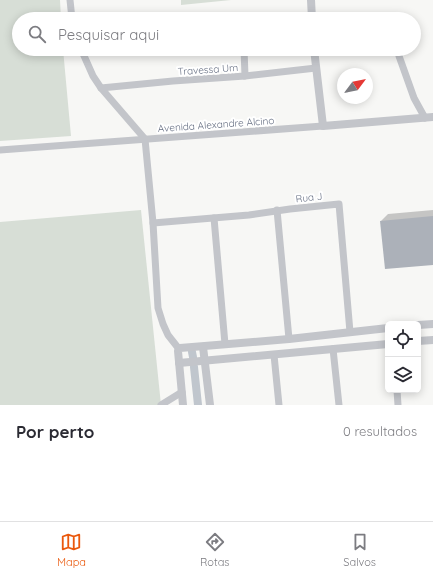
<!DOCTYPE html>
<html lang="pt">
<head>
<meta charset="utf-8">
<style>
  body { margin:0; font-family:Quicksand,sans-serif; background:#f7f7f7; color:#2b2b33 }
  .controls { position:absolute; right:12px; bottom:12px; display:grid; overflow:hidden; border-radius:6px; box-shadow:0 2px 10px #0003 }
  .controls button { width:36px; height:36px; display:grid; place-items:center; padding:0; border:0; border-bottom:1px solid #e1e1e2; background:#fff; color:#2b2b33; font:20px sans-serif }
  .compass { position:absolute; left:337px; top:68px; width:36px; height:36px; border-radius:50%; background:#fff; box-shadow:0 2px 10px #0003; rotate:58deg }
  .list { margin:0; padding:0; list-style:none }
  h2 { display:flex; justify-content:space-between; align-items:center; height:52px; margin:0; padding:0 16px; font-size:17px }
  h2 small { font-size:13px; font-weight:400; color:#7c7c81 }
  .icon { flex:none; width:22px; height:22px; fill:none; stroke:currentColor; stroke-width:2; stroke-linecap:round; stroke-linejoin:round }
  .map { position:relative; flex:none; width:433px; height:405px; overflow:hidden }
  .search { position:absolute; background:#fff; box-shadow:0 2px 10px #0003; left:12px; right:12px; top:12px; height:44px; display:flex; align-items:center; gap:10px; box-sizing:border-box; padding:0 14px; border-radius:22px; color:#7c7c81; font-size:15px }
  .sheet { height:116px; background:#fff }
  nav { display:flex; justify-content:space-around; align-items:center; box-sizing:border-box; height:56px; border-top:1px solid #e1e1e2; background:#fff; font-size:11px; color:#7c7c81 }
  nav a { display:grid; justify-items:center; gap:2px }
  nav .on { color:#ea580c }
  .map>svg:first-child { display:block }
  .green { fill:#d7ded6 }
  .shadow { fill:#0003 }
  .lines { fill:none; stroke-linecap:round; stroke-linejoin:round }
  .canal { stroke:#c0c6cd; stroke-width:8 }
  .building { fill:#acb1b9 }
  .minor { stroke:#c3c5ca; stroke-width:7 }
  .tertiary { stroke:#c3c5ca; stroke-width:8 }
  .labels { text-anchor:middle; stroke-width:4; stroke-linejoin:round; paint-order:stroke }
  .street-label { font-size:10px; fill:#687184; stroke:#fff }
</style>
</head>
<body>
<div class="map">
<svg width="433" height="405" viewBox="0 0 433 405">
  <rect width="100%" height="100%" fill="#f7f7f5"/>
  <g class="green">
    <polygon points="0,0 60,0 61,19 19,19 19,49 63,49 71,136 0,141"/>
    <polygon points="181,0 231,0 181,5"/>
    <polygon points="141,210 161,405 0,405 0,222"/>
  </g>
  <polygon class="shadow" points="433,210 433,264 381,221 388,214"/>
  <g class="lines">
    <g class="canal">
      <polyline points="192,352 193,357"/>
      <polyline points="194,367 198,405"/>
    </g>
  </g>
  <polygon class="building" points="433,216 433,265 385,269 380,221"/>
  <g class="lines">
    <g class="minor">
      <polyline points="70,0 72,19"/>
      <polyline points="81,49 93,76 101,88 145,139 153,223 158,308 163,324 168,335 179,349"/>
      <polyline points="244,49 245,76"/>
      <polyline points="399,56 414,98 425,118"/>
      <polyline points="101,88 173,81 245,76 316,68"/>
      <polyline points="0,150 323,126"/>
      <polyline points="277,210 289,339"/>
      <polyline points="214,218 225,344"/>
      <polyline points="153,223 249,215 290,209 339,204 350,332"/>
      <polyline points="333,349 339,405"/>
      <polyline points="274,355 279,405"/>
      <polyline points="397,390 398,405"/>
      <polyline points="161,405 182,392"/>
    </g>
    <g class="tertiary">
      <polyline points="311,0 312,19"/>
      <polyline points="314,49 323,126 433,117"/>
      <polyline points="418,325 433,324"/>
      <polyline points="418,341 433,340"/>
      <polyline points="203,347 210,405"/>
      <polyline points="179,363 388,344"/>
      <polyline points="183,405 178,351 180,348 289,339 388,328"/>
    </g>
  </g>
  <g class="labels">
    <g class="street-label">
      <text transform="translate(208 69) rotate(-4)" y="4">Travessa Um</text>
      <text transform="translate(216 124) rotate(-4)" y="4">Avenida Alexandre Alcino</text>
      <text transform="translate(309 197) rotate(-6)" y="4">Rua J</text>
    </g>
  </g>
</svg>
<div class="controls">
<button><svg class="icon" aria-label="locate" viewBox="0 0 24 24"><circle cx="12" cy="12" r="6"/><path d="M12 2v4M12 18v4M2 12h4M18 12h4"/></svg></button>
<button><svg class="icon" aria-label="layers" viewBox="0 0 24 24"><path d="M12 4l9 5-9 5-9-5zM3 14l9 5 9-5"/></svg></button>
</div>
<svg class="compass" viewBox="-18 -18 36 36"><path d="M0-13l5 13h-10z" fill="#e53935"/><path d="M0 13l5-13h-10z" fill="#7c7c81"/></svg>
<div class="search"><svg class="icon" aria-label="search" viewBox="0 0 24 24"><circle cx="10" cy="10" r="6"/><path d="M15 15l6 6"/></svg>Pesquisar aqui</div>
</div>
<section class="sheet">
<h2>Por perto<small>0 resultados</small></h2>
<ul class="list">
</ul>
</section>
<nav>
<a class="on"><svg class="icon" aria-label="map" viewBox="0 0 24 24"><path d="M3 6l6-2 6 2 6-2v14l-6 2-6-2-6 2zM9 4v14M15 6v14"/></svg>Mapa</a>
<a><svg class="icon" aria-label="directions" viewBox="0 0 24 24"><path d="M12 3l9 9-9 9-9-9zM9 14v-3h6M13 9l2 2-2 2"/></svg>Rotas</a>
<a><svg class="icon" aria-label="saved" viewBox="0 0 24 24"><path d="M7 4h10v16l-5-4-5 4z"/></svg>Salvos</a>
</nav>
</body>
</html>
